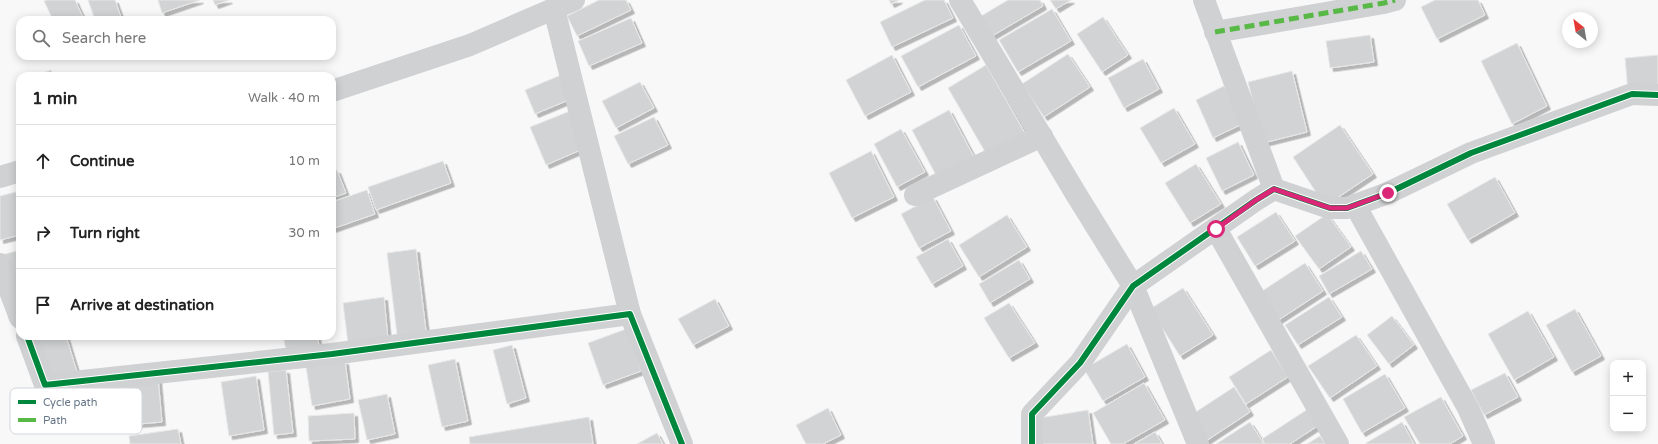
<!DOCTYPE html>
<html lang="en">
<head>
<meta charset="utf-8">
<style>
  body { margin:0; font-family:"Varela Round",sans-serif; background:#f6f6f6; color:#222 }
  .controls { position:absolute; right:12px; bottom:12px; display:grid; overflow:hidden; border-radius:8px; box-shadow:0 2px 10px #0003 }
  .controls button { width:36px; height:36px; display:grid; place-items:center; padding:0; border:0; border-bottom:1px solid #e0e0e0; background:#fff; color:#222; font:20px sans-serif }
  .compass { position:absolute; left:1562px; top:12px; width:36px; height:36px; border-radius:50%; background:#fff; box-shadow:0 2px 10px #0003; rotate:329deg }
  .stop { position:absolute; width:12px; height:12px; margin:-9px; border:3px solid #db2777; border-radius:50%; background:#fff }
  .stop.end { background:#db2777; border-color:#fff; box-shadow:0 1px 4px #0008 }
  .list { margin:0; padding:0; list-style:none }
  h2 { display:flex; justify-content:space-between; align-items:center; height:52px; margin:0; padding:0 16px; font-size:17px }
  h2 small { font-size:13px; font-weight:400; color:#767676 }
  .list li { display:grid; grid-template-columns:26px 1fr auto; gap:12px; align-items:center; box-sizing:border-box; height:72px; padding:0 16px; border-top:1px solid #e0e0e0 }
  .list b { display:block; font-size:15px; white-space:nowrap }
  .list em { font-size:13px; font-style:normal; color:#767676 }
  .icon { flex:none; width:22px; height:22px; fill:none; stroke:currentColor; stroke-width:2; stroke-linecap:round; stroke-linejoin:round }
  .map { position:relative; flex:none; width:1658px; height:444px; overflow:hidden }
  .search { position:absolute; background:#fff; box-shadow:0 2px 10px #0003; left:16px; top:16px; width:320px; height:44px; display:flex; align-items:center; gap:10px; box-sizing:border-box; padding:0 14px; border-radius:12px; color:#767676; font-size:15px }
  .panel { position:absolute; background:#fff; box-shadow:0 2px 10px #0003; left:16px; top:72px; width:320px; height:268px; border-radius:12px }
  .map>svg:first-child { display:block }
  .building { fill:#d2d3d4; stroke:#e8e8e8; filter:url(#shadow) }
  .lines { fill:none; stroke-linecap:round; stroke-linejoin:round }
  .minor { stroke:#d0d1d3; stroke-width:22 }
  .quiet { stroke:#58b947; stroke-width:5; stroke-dasharray:10 5; stroke-linecap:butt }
  .cycleway-casing { stroke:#fff; stroke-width:8 }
  .cycleway { stroke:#00873e; stroke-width:6 }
  .route { stroke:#db2777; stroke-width:5 }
  .key { fill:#fff; stroke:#d1d6db; stroke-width:1 }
  .key-label { font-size:11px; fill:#677788 }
</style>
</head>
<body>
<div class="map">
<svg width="1658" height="444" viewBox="0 0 1658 444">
  <defs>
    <filter id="shadow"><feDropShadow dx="3.5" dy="3.5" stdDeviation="0" flood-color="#0004"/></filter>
  </defs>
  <rect width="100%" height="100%" fill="#f8f8f8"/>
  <g class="building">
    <polygon points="47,0 75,0 84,20 53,20 44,1"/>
    <polygon points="88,0 115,0 122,20 95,20"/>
    <polygon points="158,0 200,0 162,13"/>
    <polygon points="213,0 229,0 215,5"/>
    <polygon points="599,0 626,0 631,10 577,36 567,16"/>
    <polygon points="889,0 899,0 891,4"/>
    <polygon points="925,0 944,0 953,18 892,47 880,22"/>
    <polygon points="1008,0 1040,0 1043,6 992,36 981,16"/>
    <polygon points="1050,0 1071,0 1056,9"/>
    <polygon points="1435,0 1478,0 1485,15 1437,39 1421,7"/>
    <polygon points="1052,9 1071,41 1018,72 999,40"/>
    <polygon points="1103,17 1128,55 1102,72 1077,34"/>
    <polygon points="631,18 642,43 589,66 578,41"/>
    <polygon points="959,25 976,56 918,87 901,56"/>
    <polygon points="1370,35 1374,62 1330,68 1326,41"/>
    <polygon points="1517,43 1547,106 1512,124 1481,61"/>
    <polygon points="1068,54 1090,87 1044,117 1022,84"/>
    <polygon points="892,55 911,92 865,116 846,80"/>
    <polygon points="1658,55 1658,90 1628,92 1625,58"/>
    <polygon points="1143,59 1159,89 1124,108 1108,78"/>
    <polygon points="986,65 1026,135 988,157 948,88"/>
    <polygon points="51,70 53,76 34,76"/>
    <polygon points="1292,71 1307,132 1263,143 1248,82"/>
    <polygon points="561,75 571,99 535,114 525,90"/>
    <polygon points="640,82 654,108 616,128 602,101"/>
    <polygon points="1224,86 1242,124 1213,138 1196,100"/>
    <polygon points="1174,108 1195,144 1161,163 1140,128"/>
    <polygon points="949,110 975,159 938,179 912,130"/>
    <polygon points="570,111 585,148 546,165 530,127"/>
    <polygon points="654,117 668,145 628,164 614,136"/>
    <polygon points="1340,125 1373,174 1325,206 1293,157"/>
    <polygon points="901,129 925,172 897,187 874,144"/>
    <polygon points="1238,142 1254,175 1222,191 1206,158"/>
    <polygon points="871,151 894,197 852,218 829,173"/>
    <polygon points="443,161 451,183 376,210 368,187"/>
    <polygon points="1196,164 1221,204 1190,223 1165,183"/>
    <polygon points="337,170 346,193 332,198 332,172"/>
    <polygon points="1495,177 1515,213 1468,240 1447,204"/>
    <polygon points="367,190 375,214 332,229 332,202"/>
    <polygon points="20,191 20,235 0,240 0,196"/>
    <polygon points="933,197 951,231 919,248 901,214"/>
    <polygon points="1276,212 1295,241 1255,266 1237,237"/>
    <polygon points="1327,214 1351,247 1319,269 1295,236"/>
    <polygon points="1007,215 1027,247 979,277 959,245"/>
    <polygon points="948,239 963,266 932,284 916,257"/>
    <polygon points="416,249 426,331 397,335 387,253"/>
    <polygon points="20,250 20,280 11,282 5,254"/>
    <polygon points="1361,251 1372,269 1329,294 1319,276"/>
    <polygon points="1019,260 1030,279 990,303 979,284"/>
    <polygon points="1305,263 1323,291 1277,321 1259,293"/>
    <polygon points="1183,288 1213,335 1180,356 1150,309"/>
    <polygon points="384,297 388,339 348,344 343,303"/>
    <polygon points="1329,297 1342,317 1298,345 1285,325"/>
    <polygon points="715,299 729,326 693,345 678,319"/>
    <polygon points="1009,303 1035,343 1009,358 984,318"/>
    <polygon points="1575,309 1601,356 1572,372 1546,325"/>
    <polygon points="1528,311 1554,357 1514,380 1488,334"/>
    <polygon points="1392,316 1414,345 1389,364 1367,335"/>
    <polygon points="626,329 641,371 603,385 588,343"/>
    <polygon points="1356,335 1377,366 1330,398 1308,366"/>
    <polygon points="31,336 66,336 77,372 45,383"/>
    <polygon points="283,336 317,336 320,350 287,355"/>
    <polygon points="1127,344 1145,377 1103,401 1084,369"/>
    <polygon points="512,345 526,398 507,404 493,350"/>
    <polygon points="1271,350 1288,377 1246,404 1229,377"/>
    <polygon points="455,359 468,421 442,427 428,365"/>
    <polygon points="345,361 350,399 312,406 306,367"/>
    <polygon points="286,370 293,433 274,435 268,372"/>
    <polygon points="1505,373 1518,397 1484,415 1471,390"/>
    <polygon points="1385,374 1405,408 1362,433 1343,399"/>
    <polygon points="256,376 264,430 229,436 221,382"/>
    <polygon points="158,378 162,422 127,425 124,381"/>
    <polygon points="1144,383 1165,420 1123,444 1111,444 1093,413"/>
    <polygon points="1234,387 1250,412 1203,443 1188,417"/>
    <polygon points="387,394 395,434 367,440 358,400"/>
    <polygon points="1441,397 1463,436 1450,444 1420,444 1404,417"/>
    <polygon points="828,408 841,435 823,444 806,444 796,425"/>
    <polygon points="1308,409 1319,425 1290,444 1265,444 1262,439"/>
    <polygon points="1088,410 1093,444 1037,444 1033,419"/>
    <polygon points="354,413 355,439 309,441 308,416"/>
    <polygon points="589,417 593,444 470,444 469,437"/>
    <polygon points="1250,422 1264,444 1216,444"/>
    <polygon points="1402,422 1414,444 1366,444 1366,443"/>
    <polygon points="178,429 181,444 130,444 129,436"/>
    <polygon points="1155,432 1162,444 1134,444"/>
    <polygon points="657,433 663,444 637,444"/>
    <polygon points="1320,436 1325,444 1307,444"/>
  </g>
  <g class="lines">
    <g class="minor">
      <polyline points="960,0 1076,194 1133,286 1198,444"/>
      <polyline points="1204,0 1274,189"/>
      <polyline points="554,9 630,314"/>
      <polyline points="1215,32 1384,3 1395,0"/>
      <polyline points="332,91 470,45 574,0"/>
      <polyline points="0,177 20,171"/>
      <polyline points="915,195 1042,136"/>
      <polyline points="1355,205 1468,408 1484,444"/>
      <polyline points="1216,229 1338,444"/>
      <polyline points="0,264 20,318"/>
      <polyline points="27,336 45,385 332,354 630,314 682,444"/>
      <polyline points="1032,444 1032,414 1080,363 1133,286 1256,200 1274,189 1330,208 1347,208 1388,193 1471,153 1632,94 1658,95"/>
    </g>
    <polyline class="quiet" points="1215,32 1384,3 1395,0"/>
    <defs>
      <g id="cycleway">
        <polyline points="27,336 45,385 332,354 630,314 682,444"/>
        <polyline points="1032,444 1032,414 1080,363 1133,286 1256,200 1274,189 1330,208 1347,208 1388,193 1471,153 1632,94 1658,95"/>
      </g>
    </defs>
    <use href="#cycleway" class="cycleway-casing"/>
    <use href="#cycleway" class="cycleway"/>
  </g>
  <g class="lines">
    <polyline class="route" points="1216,229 1256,200 1274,189 1330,208 1347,208 1388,193"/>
  </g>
  <rect x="10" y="388" width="132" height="46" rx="6" class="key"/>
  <rect x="18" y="400" width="18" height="4" fill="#00873e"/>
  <rect x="18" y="418" width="18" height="4" fill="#58b947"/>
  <g class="key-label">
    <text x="43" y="406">Cycle path</text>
    <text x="43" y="424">Path</text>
  </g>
</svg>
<div class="controls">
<button>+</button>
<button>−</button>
</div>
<svg class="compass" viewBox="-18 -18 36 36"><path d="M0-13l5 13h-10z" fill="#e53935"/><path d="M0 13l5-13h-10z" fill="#767676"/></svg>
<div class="stop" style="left:1216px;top:229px"></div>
<div class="stop end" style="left:1388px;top:193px"></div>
<div class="search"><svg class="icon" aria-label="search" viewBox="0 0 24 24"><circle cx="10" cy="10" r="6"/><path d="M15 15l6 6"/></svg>Search here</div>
<section class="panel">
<h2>1 min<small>Walk · 40 m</small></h2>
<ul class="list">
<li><svg class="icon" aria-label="ahead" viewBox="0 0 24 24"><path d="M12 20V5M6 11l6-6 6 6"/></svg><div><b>Continue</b></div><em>10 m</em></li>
<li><svg class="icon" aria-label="right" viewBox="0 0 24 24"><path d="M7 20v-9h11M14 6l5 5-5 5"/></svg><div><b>Turn right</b></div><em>30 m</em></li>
<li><svg class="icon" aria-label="arrive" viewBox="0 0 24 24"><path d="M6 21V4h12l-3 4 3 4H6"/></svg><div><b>Arrive at destination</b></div></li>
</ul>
</section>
</div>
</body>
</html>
